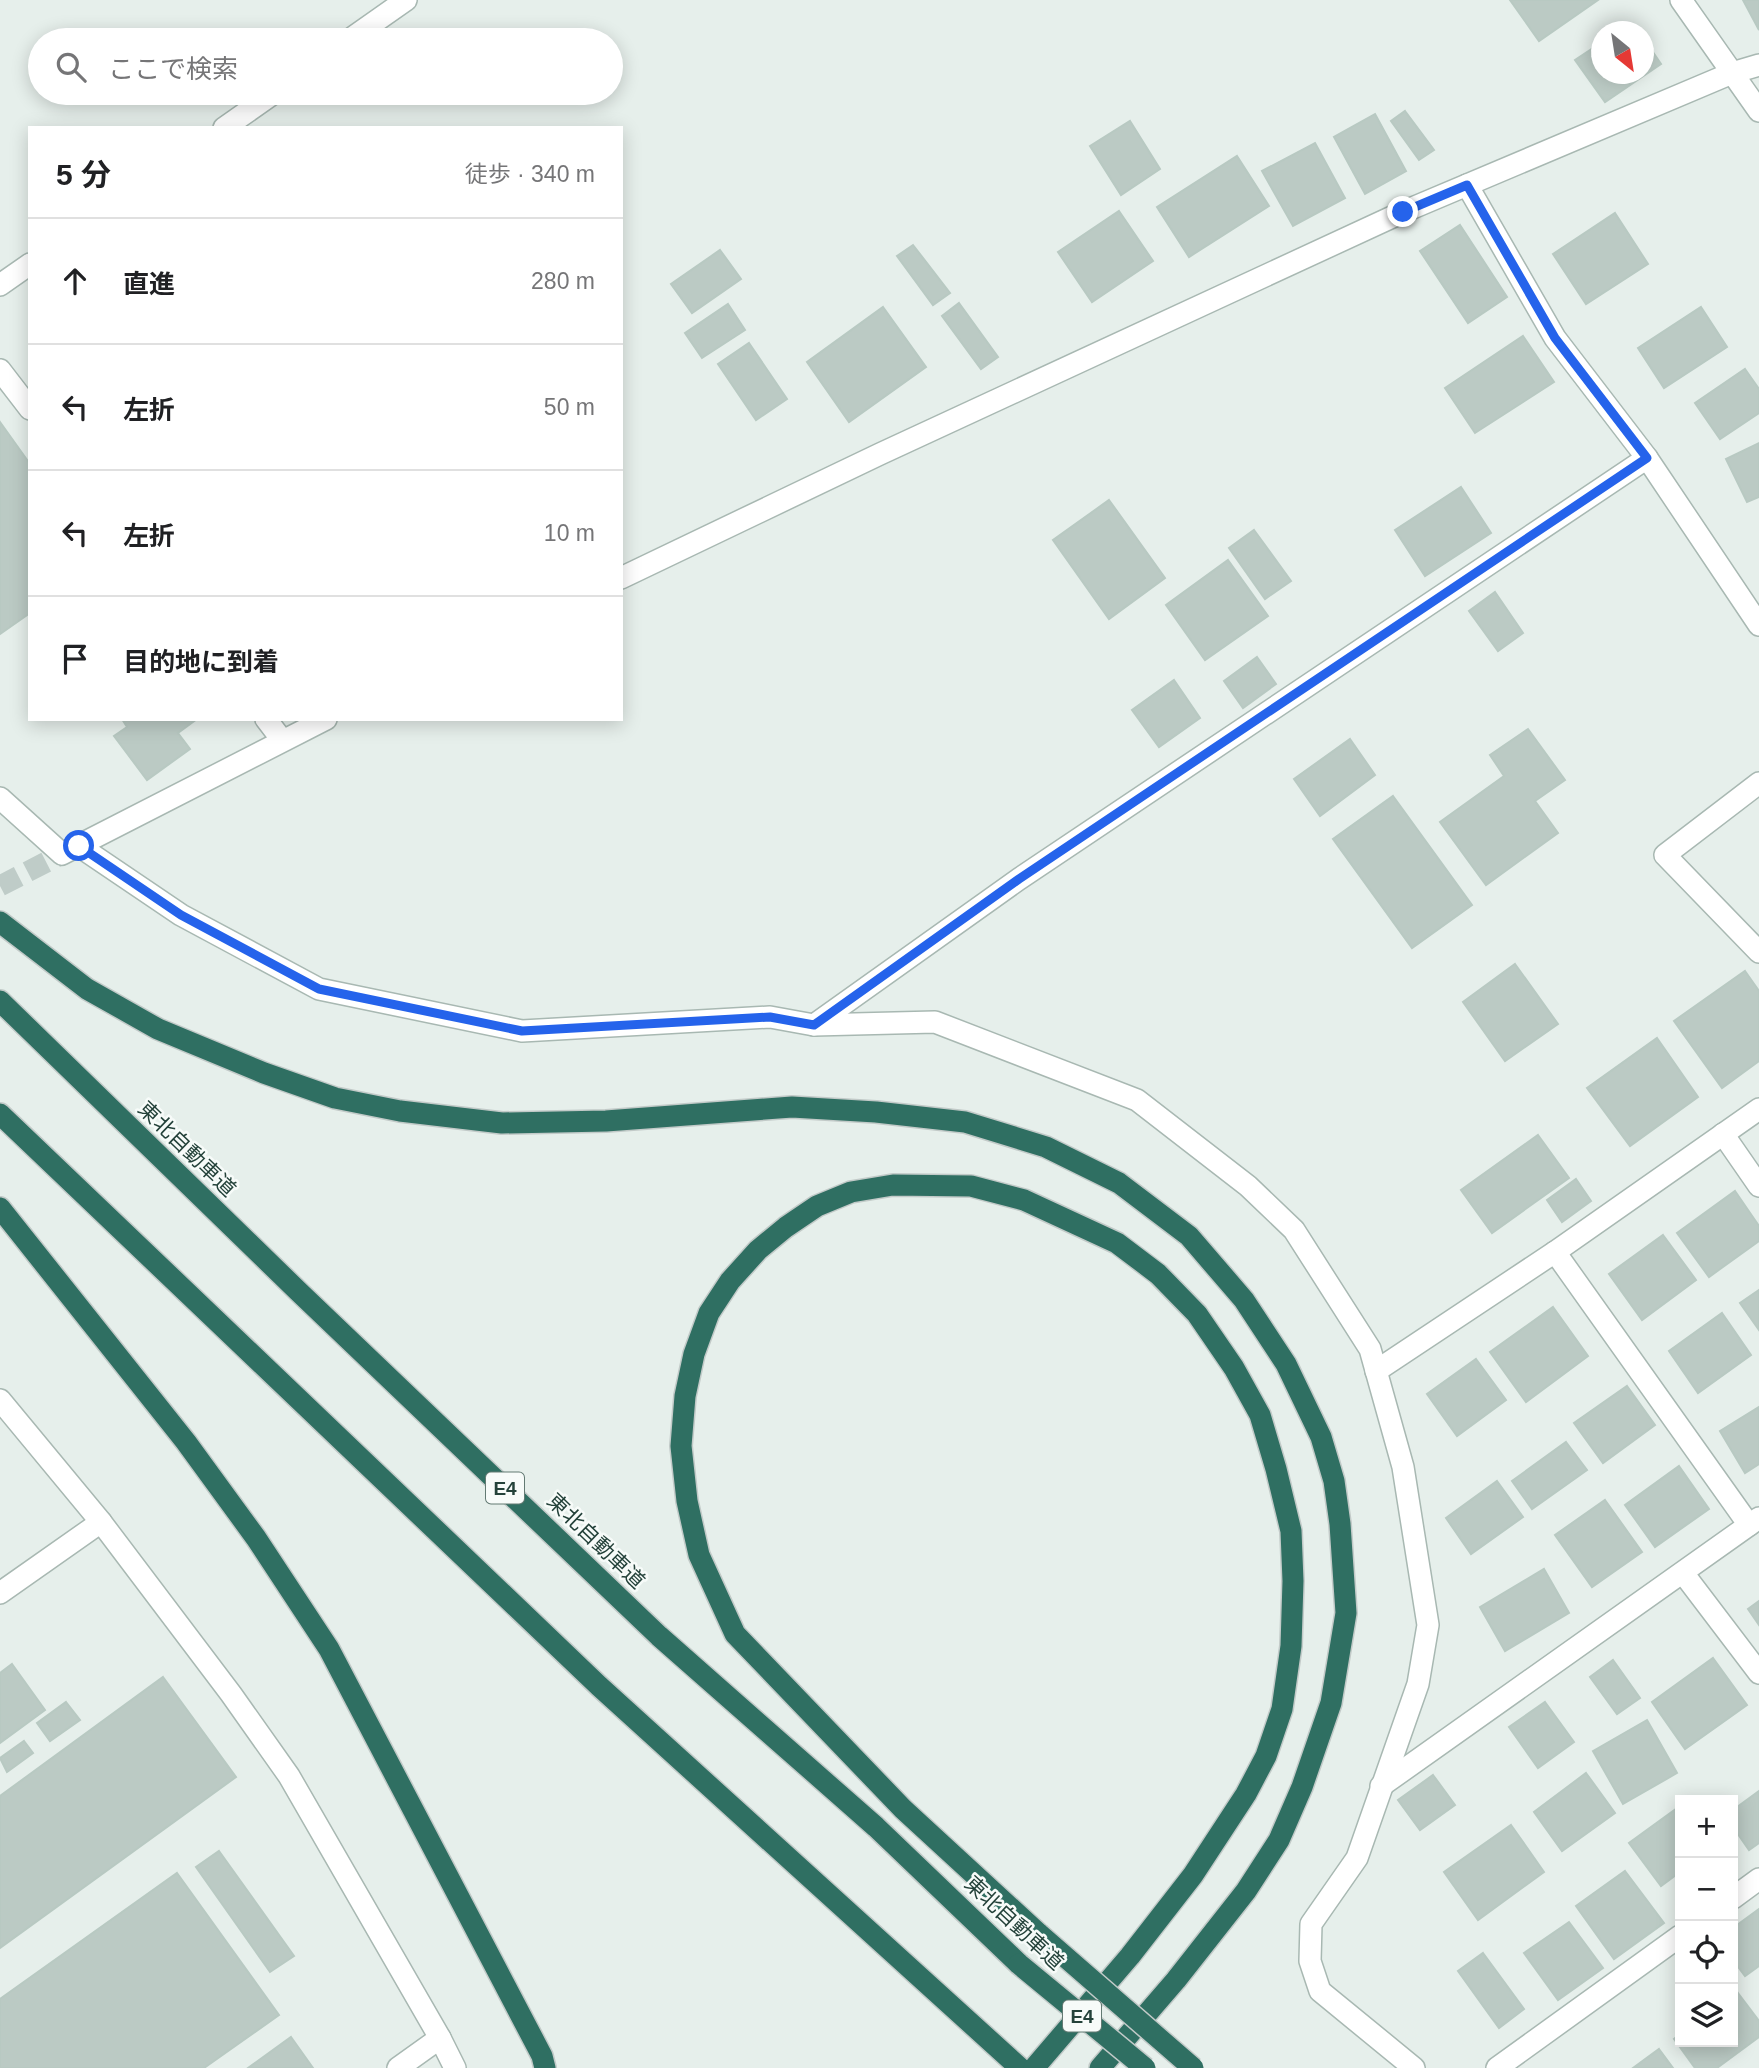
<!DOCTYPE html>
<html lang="ja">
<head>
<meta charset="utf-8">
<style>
  body { margin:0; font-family:Helvetica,"Noto Sans JP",sans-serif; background:#f2f2f2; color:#202124 }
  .controls { position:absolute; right:21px; bottom:21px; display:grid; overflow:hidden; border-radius:0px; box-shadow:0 4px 18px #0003 }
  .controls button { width:63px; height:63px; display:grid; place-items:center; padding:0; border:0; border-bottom:2px solid #e0e0e0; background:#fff; color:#202124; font:35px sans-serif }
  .compass { position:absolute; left:1591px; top:21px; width:63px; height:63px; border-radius:50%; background:#fff; box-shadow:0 4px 18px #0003; rotate:150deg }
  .stop { position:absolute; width:21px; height:21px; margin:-16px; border:5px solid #2563eb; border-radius:50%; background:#fff }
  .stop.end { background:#2563eb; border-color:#fff; box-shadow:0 2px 7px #0008 }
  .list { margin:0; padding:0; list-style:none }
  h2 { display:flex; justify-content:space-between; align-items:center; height:91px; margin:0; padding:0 28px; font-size:30px }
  h2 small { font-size:23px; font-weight:400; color:#757577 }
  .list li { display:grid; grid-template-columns:46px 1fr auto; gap:21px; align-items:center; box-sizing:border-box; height:126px; padding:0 28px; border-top:2px solid #e0e0e0 }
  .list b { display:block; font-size:26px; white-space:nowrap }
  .list em { font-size:23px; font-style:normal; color:#757577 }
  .icon { flex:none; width:38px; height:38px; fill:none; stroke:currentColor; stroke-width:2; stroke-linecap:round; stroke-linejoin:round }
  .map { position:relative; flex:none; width:1759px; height:2068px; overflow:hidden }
  .search { position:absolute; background:#fff; box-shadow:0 4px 18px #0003; left:28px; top:28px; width:595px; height:77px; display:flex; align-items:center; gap:18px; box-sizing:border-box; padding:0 24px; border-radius:38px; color:#757577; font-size:26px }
  .panel { position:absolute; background:#fff; box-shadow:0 4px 18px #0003; left:28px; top:126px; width:595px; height:595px; border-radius:0px }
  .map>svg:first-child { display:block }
  .building { fill:#bbcac4; stroke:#b8c9c2; stroke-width:2 }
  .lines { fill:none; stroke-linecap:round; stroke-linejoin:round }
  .street-tunnel { stroke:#bfccc8; stroke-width:21; stroke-dasharray:21 10; stroke-linecap:butt }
  .street-casing { stroke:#a8b8b2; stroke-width:24 }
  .highway-casing { stroke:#c2cac8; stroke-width:24 }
  .street { stroke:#fff; stroke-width:21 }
  .highway { stroke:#2f6f62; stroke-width:21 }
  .highway-bridge-casing { stroke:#c2cac8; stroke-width:24; stroke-linecap:butt }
  .highway-bridge { stroke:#2f6f62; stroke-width:21 }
  .route { stroke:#2563eb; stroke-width:9 }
  .labels { text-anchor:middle; stroke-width:5; stroke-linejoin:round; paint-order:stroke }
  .shield { fill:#f7fbf9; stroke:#637a73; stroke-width:2 }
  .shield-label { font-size:19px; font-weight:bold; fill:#24423a }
  .street-label { font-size:21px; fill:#24423a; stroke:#f7fbf9 }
</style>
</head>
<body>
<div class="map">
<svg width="1759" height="2068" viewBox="0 0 1759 2068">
  <rect width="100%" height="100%" fill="#e6efeb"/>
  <g class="building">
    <polygon points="1510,0 1598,0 1539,41"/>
    <polygon points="1743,0 1759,0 1759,30"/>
    <polygon points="1644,39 1661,64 1605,102 1575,60 1602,42 1602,74 1644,74"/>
    <polygon points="1405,111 1434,150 1419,160 1391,121"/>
    <polygon points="1375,114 1406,171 1365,194 1334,137"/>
    <polygon points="1130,121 1160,169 1121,195 1090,146"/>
    <polygon points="1315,143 1345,198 1293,226 1262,171"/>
    <polygon points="1237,156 1269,206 1189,257 1157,207"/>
    <polygon points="1119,211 1153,261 1092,302 1058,252"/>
    <polygon points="1615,213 1648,264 1586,304 1553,254"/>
    <polygon points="1460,225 1507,297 1468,323 1420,251"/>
    <polygon points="913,245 950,293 933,305 897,256"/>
    <polygon points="720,250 741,279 692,313 671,284"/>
    <polygon points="959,303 998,357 981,369 942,316"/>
    <polygon points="728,304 745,330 702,358 685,333"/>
    <polygon points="883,307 926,367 849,422 807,362"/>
    <polygon points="1701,307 1727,347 1664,388 1638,348"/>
    <polygon points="1523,336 1554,382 1475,433 1445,388"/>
    <polygon points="749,343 787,399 756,420 718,364"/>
    <polygon points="1745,369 1759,389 1759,413 1720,439 1695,403"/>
    <polygon points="0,422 30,464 30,613 0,634"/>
    <polygon points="1759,443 1759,497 1747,502 1726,459"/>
    <polygon points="1461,487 1491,533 1425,576 1395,530"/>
    <polygon points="1109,500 1165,578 1109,619 1053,540"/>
    <polygon points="1254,530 1291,581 1265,599 1229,548"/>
    <polygon points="1228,560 1268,616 1205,660 1166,605"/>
    <polygon points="1495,592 1523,633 1498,651 1469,611"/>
    <polygon points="1257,657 1276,684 1243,708 1224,681"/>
    <polygon points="1174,680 1200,718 1159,747 1132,710"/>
    <polygon points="122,719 197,719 178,733 190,749 147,780 114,736 127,727"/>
    <polygon points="1528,729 1565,780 1535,801 1558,833 1486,885 1440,822 1504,776 1490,755"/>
    <polygon points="1350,739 1375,775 1320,816 1294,779"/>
    <polygon points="1393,796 1472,905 1412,948 1333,839"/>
    <polygon points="1515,964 1558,1024 1505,1061 1463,1002"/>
    <polygon points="1745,971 1759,991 1759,1061 1722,1088 1674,1021"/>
    <polygon points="1657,1038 1698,1097 1630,1146 1587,1088"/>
    <polygon points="1538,1135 1569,1178 1492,1233 1461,1190"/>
    <polygon points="1576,1179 1591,1201 1562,1222 1547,1200"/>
    <polygon points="1735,1191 1759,1226 1759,1241 1709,1277 1677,1233"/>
    <polygon points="1663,1235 1696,1280 1642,1320 1609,1274"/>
    <polygon points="1759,1290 1759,1330 1740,1303"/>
    <polygon points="1553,1307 1588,1356 1526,1402 1490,1352"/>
    <polygon points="1722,1313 1751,1355 1698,1393 1669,1351"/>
    <polygon points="1476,1359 1506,1400 1457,1436 1427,1394"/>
    <polygon points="1627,1386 1655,1425 1603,1463 1574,1423"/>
    <polygon points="1759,1407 1759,1464 1745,1473 1720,1431"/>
    <polygon points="1566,1442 1587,1470 1532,1509 1512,1481"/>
    <polygon points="1679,1466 1709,1509 1655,1547 1625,1505"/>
    <polygon points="1497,1481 1523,1517 1471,1554 1446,1518"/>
    <polygon points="1605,1500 1642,1552 1592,1587 1555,1535"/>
    <polygon points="1544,1569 1569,1613 1505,1651 1480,1607"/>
    <polygon points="1759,1601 1759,1625 1748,1609"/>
    <polygon points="1713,1658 1747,1705 1685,1749 1652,1702"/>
    <polygon points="1613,1660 1640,1698 1617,1714 1590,1677"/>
    <polygon points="12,1664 45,1710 0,1743 0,1673"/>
    <polygon points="163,1677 236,1777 0,1948 0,1796"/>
    <polygon points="66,1702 80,1720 50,1741 37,1723"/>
    <polygon points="1545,1702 1574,1742 1538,1768 1509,1727"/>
    <polygon points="1647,1720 1677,1773 1623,1804 1593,1751"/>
    <polygon points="24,1741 33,1753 7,1772 0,1758"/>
    <polygon points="1586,1773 1615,1813 1562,1851 1534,1812"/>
    <polygon points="1433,1775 1455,1805 1420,1830 1398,1800"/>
    <polygon points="1759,1791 1759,1843 1749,1850 1733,1827 1733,1810"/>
    <polygon points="1680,1806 1680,1872 1661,1886 1629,1843"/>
    <polygon points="1511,1825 1544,1872 1478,1920 1444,1872"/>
    <polygon points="219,1851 294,1956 270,1972 196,1867"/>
    <polygon points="1625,1871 1664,1923 1614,1959 1576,1906"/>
    <polygon points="177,1873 279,2015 204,2068 0,2068 0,1999"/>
    <polygon points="1759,1909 1759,1966 1745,1976 1733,1960 1733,1928"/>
    <polygon points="1569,1922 1603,1968 1558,2000 1524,1953"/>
    <polygon points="1483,1953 1524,2009 1499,2028 1458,1971"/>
    <polygon points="1738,1993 1759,2021 1759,2037 1717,2068 1695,2068 1674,2039 1680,2034 1680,2042 1733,2042 1733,1997"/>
    <polygon points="291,2037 313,2068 248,2068"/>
    <polygon points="1659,2049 1673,2068 1633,2068"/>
  </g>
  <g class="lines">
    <polyline class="street-tunnel" points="0,886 62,854"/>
    <defs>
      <g id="street">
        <polyline points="1681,0 1759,111"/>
        <polyline points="349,40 406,0"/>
        <polyline points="224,128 274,93"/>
        <polyline points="1467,185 1555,338 1647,458 1759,625"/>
        <polyline points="0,285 30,264"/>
        <polyline points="0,370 30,409"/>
        <polyline points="621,578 880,454 1403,212 1732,73 1759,65"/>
        <polyline points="266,719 282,740"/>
        <polyline points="1759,783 1665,855 1759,952"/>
        <polyline points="0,798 62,854 326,719"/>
        <polyline points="79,846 181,915 319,989 522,1031 770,1017 814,1025 935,1022 1137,1100 1248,1186 1294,1230 1370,1349 1403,1467 1428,1625 1418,1684 1357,1858 1311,1924 1310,1961 1320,1991 1414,2068"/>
        <polyline points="814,1025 1019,879 1647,458"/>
        <polyline points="1723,1134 1759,1186"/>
        <polyline points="1555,1252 1749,1525"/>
        <polyline points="1376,1371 1555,1252 1759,1109"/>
        <polyline points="0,1400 101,1522 231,1694 289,1776 440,2038 455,2068"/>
        <polyline points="1683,1573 1759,1673"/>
        <polyline points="0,1593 101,1522"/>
        <polyline points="1381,1786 1759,1518"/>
        <polyline points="1733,1898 1759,1879"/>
        <polyline points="398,2068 440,2038"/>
        <polyline points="1497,2068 1680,1936"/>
      </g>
      <g id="highway">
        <polyline points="0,922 87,989 158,1029 264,1073 335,1098 400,1111 502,1123 606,1121 792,1107 876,1112 965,1122 1046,1147 1119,1183 1189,1236 1244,1300 1286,1364 1321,1437 1334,1481 1340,1524 1346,1613 1331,1703 1302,1787 1279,1840 1246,1891 1176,1980 1100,2068"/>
        <polyline points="0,1001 298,1291 659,1636 876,1827 1019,1964"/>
        <polyline points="0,1114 599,1686 1020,2068"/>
        <polyline points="0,1208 186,1442 256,1538 329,1649 542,2056 545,2068"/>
        <polyline points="1034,2068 1130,1956 1193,1875 1246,1794 1266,1756 1282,1709 1291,1646 1293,1581 1291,1531 1276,1469 1260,1415 1234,1368 1197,1314 1158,1274 1117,1243 1024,1200 971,1186 893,1185 851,1192 817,1206 786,1227 758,1250 730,1281 709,1313 694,1354 685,1396 681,1446 687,1501 699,1555 735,1634 903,1809 1039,1934"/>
      </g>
    </defs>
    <use href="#street" class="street-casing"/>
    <use href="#highway" class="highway-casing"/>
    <use href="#street" class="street"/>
    <use href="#highway" class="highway"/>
    <defs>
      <g id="highway-bridge">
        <polyline points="1039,1934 1193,2068"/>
        <polyline points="1019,1964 1145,2068"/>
      </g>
    </defs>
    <use href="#highway-bridge" class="highway-bridge-casing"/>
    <use href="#highway-bridge" class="highway-bridge"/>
  </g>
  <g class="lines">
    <polyline class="route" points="79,846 181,915 319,989 522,1031 770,1017 814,1025 1019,879 1647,458 1555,338 1467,185 1403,212"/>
  </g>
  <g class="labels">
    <g class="shield">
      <rect x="486" y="1472.5" width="38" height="31" rx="5"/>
      <rect x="1063" y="2000.5" width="38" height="31" rx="5"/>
    </g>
    <g class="shield-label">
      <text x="505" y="1495">E4</text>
      <text x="1082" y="2023">E4</text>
    </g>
    <g class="street-label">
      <text transform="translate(187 1149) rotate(44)" y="7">東北自動車道</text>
      <text transform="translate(596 1541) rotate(44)" y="7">東北自動車道</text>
      <text transform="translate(1014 1923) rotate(43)" y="7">東北自動車道</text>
    </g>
  </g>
</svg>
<div class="controls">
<button>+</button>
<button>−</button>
<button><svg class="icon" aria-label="locate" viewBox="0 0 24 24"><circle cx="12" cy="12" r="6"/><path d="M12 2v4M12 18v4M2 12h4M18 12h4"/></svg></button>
<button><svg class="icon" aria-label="layers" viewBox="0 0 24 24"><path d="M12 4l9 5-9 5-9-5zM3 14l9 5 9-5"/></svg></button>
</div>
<svg class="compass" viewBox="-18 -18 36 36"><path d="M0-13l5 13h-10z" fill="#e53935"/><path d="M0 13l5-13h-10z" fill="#757577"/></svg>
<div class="stop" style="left:79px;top:846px"></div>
<div class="stop end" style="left:1403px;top:212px"></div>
<div class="search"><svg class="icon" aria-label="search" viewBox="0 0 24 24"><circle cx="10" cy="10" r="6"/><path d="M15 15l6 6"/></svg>ここで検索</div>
<section class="panel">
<h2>5 分<small>徒歩 · 340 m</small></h2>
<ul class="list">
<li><svg class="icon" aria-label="ahead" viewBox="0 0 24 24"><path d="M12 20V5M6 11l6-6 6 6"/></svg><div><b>直進</b></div><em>280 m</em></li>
<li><svg class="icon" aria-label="left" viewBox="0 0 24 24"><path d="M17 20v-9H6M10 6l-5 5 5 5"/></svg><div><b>左折</b></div><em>50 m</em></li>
<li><svg class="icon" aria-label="left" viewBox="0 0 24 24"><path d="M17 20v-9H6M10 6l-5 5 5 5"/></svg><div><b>左折</b></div><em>10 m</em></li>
<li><svg class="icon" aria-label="arrive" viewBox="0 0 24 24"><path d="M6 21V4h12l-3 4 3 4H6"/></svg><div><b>目的地に到着</b></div></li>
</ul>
</section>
</div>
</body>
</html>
